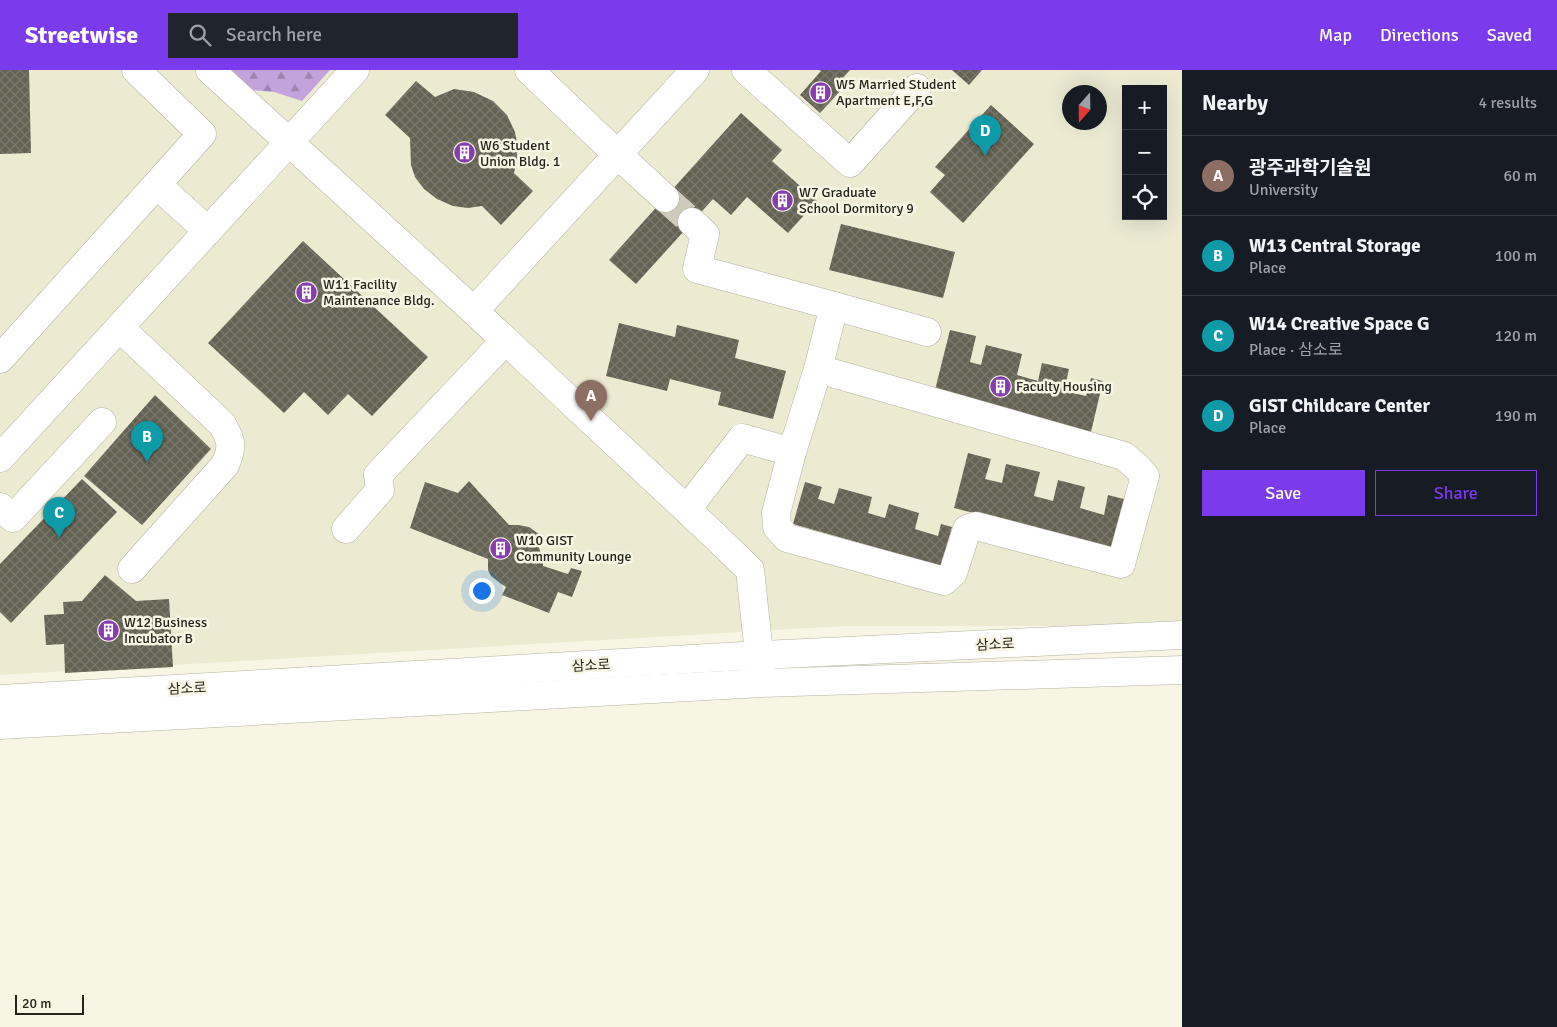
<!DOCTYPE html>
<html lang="en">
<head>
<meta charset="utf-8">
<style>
  body { margin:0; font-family:Signika,"Noto Sans KR",sans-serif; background:#20242c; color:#f1f3f6 }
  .controls { position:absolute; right:15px; top:15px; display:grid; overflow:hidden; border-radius:0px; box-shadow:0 5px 20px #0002 }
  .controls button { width:45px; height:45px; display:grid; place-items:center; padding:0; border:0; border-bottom:1px solid #363941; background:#171b24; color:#f1f3f6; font:25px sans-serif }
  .compass { position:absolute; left:1062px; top:15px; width:45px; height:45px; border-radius:50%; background:#171b24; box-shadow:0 5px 20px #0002; rotate:200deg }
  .scale { position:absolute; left:15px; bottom:12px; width:69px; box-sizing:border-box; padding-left:5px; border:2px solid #25251e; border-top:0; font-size:14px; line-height:18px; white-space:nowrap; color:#25251e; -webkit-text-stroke:4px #f7f6e4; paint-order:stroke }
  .you { position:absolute; left:481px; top:520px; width:18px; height:18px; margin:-12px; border:4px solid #fff; border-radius:50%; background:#1a73e8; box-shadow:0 0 0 8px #1a73e833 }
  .badge { display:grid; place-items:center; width:32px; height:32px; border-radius:50%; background:#7c3aed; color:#fff; font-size:16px; font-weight:700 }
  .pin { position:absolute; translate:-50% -41px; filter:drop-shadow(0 1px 2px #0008) }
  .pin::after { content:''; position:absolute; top:26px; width:18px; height:15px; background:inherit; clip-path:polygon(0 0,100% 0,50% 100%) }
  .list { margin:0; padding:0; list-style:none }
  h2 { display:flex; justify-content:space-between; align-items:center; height:65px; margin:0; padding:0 20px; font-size:21px }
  h2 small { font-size:16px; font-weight:400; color:#9ea1a6 }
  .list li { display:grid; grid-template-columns:32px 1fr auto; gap:15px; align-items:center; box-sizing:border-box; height:80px; padding:0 20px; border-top:1px solid #363941 }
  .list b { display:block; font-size:19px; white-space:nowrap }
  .list p { margin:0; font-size:16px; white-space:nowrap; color:#9ea1a6 }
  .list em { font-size:16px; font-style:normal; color:#9ea1a6 }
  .actions { display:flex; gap:10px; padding:15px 20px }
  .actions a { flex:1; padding:11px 0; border:1px solid #7c3aed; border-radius:0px; text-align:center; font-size:18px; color:#7c3aed }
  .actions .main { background:#7c3aed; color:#fff }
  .icon { flex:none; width:28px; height:28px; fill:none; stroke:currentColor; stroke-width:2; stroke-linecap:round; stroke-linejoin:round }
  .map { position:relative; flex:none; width:1182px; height:957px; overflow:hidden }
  header { display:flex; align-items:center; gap:30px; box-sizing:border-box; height:70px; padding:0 25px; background:#7c3aed; color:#fff }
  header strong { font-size:24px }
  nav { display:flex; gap:28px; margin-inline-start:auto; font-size:18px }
  .search { width:350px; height:45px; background:#20242c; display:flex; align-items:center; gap:12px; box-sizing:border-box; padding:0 18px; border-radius:0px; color:#9ea1a6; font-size:19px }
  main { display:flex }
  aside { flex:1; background:#171b24 }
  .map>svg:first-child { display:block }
  .built { fill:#ecebd2; fill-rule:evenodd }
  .forest { fill:url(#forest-firs) }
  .building { fill:url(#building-cross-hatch) }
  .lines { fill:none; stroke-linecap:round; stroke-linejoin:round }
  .minor-tunnel { stroke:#cdccbc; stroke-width:28; stroke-dasharray:28 14; stroke-linecap:butt }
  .minor-casing { stroke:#b2b1a0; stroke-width:29 }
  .minor { stroke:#fff; stroke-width:28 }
  .labels { text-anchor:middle; stroke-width:5; stroke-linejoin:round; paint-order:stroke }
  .poi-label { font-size:14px; fill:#25251e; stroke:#f7f6e4; text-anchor:start }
  .street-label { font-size:14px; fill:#25251e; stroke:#f7f6e4 }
</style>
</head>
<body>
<header>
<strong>Streetwise</strong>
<div class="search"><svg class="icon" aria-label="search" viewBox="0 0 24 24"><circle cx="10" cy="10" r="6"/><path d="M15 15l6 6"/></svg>Search here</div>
<nav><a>Map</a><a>Directions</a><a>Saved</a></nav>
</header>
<main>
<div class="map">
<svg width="1182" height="957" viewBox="0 0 1182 957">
  <defs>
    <pattern id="forest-firs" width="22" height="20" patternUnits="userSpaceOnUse" patternTransform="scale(1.25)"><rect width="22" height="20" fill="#c4a2db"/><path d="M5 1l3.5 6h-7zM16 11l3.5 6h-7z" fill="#9f84b1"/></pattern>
    <pattern id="building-cross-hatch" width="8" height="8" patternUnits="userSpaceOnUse" patternTransform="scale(1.25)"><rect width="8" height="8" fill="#636253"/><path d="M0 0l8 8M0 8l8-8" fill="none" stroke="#7a796d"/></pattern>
  </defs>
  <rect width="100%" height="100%" fill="#f7f6e4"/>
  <path class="built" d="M0,0H1182V556H844L0,605ZM1126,19H1163V146H1126ZM1070,22H1100V52H1070Z"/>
  <polygon class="forest" points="220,0 330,0 302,31 274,22 241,19"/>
  <g class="building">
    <polygon points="0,0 29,0 31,83 0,84"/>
    <polygon points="819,0 850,0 836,16 841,20 820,43 800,25 821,1"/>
    <polygon points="952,0 982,0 969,15"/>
    <polygon points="416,11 435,27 454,19 474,22 493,31 507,45 515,62 517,73 517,88 514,103 533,121 501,155 482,136 468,138 453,136 437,129 424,119 415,107 411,95 410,68 385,45"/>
    <polygon points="991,35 1034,74 963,153 930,122 945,105 935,97"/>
    <polygon points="741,43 782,80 772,91 817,131 788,163 747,127 731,145 713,129 636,214 609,190"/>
    <polygon points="841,154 955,182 943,228 829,200"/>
    <polygon points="303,171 428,287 372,346 348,324 328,345 304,322 284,343 208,273"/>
    <polygon points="619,253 675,267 677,255 739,270 735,288 786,301 773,349 718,335 721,322 670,309 667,321 606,306"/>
    <polygon points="950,260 976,266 970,292 981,295 986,275 1022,284 1017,305 1038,311 1042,293 1069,299 1064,321 1086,326 1091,308 1103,311 1091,362 934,324"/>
    <polygon points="155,325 211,379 142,455 84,406"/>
    <polygon points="968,383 991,389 985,409 1002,413 1006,394 1040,402 1034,426 1053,431 1058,410 1085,417 1080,438 1104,445 1108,425 1124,429 1112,478 954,438"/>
    <polygon points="82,409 117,442 11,553 0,542 0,494"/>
    <polygon points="469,411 509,455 518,455 529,457 540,465 536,470 543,488 543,496 568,504 571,498 582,501 572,527 558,522 549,543 502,525 506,517 500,513 491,506 488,500 488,489 410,458 425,412 458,423"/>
    <polygon points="805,412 822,417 818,429 834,434 839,418 872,427 868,443 885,448 889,434 919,443 915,459 938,466 941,454 952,457 941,496 793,454"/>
    <polygon points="105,505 136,531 169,529 173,597 65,603 64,574 46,575 44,545 64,544 63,532 82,531"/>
  </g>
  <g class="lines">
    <polyline class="minor-tunnel" points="665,128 692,152"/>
    <defs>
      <g id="minor">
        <polyline points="210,0 474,241 715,466 750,500 761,602"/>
        <polyline points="529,0 617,84 665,128"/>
        <polyline points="746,0 850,93 917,18"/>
        <polyline points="157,115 208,161"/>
        <polyline points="692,152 705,164 697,199 834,236"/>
        <polyline points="474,241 695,0"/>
        <path d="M120,258L222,354C232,371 233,377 225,395L132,499"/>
        <polyline points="0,289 202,64 136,0"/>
        <polyline points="818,299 834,236 927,262"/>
        <polyline points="0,388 355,0"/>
        <polyline points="0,437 13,448 102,352"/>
        <polyline points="687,439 742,368 792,382 776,443 777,457 787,468 944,511 953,503 967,459 976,456 1121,494 1145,406 1138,398 1124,386 818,299 792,382"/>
        <polyline points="346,459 380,420 378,405 505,271"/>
        <polyline points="0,629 760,585 1182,565"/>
        <polyline points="0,655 762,613 1182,600"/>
      </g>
    </defs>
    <use href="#minor" class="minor-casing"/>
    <use href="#minor" class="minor"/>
  </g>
  <defs>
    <symbol id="building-disc" viewBox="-11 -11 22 22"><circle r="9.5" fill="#873daf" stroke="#f7f6e4"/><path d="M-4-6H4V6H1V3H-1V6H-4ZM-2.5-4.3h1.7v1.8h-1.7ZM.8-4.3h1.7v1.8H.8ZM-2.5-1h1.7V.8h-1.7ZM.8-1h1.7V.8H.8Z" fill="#fff"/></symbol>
  </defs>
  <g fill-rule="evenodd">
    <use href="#building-disc" x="808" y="10" width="25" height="25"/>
    <use href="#building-disc" x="452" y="70" width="25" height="25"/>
    <use href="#building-disc" x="770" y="118" width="25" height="25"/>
    <use href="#building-disc" x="294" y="210" width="25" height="25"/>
    <use href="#building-disc" x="988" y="304" width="25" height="25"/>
    <use href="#building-disc" x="488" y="466" width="25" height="25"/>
    <use href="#building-disc" x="96" y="548" width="25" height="25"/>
  </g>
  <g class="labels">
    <g class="poi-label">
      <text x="836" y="19">W5 Married Student<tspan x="836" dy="16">Apartment E,F,G</tspan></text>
      <text x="480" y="80">W6 Student<tspan x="480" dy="16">Union Bldg. 1</tspan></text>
      <text x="799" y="127">W7 Graduate<tspan x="799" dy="16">School Dormitory 9</tspan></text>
      <text x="323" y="219">W11 Facility<tspan x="323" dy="16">Maintenance Bldg.</tspan></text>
      <text x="1016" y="321">Faculty Housing</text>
      <text x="516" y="475">W10 GIST<tspan x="516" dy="16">Community Lounge</tspan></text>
      <text x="124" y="557">W12 Business<tspan x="124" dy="16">Incubator B</tspan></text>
    </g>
    <g class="street-label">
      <text transform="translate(995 574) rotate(-3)" y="5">삼소로</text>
      <text transform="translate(591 595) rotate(-3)" y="5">삼소로</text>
      <text transform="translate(187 618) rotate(-3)" y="5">삼소로</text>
    </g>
  </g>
</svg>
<div class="controls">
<button>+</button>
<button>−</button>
<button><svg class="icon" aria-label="locate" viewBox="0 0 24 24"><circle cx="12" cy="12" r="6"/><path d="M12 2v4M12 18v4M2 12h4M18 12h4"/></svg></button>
</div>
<svg class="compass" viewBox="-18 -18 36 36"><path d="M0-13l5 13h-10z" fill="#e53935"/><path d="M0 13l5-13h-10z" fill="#9ea1a6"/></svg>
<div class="scale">20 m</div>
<div class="you"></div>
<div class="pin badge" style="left:591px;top:351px;background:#8d6e63">A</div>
<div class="pin badge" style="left:147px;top:392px;background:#0f9aa8">B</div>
<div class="pin badge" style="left:59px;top:468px;background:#0f9aa8">C</div>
<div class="pin badge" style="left:985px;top:86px;background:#0f9aa8">D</div>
</div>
<aside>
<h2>Nearby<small>4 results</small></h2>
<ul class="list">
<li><span class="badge" style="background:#8d6e63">A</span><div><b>광주과학기술원</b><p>University</p></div><em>60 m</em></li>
<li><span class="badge" style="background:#0f9aa8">B</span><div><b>W13 Central Storage</b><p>Place</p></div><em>100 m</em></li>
<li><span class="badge" style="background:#0f9aa8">C</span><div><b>W14 Creative Space G</b><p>Place · 삼소로</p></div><em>120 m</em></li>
<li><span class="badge" style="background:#0f9aa8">D</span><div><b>GIST Childcare Center</b><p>Place</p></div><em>190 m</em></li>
</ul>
<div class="actions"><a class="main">Save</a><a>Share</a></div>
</aside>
</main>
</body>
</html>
